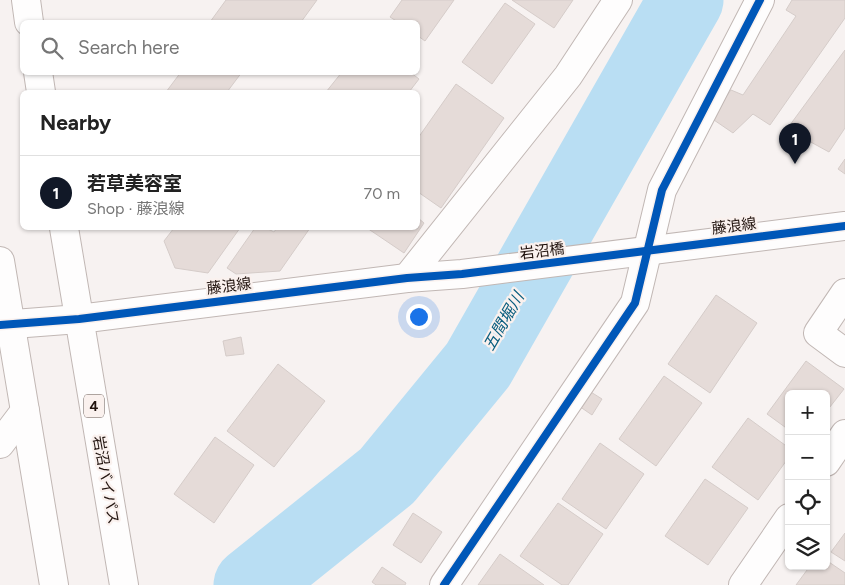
<!DOCTYPE html>
<html lang="en">
<head>
<meta charset="utf-8">
<style>
  body { margin:0; font-family:Figtree,"Noto Sans JP",sans-serif; background:#f6f6f6; color:#222 }
  .controls { position:absolute; right:15px; bottom:15px; display:grid; overflow:hidden; border-radius:8px; box-shadow:0 1px 4px #0004 }
  .controls button { width:45px; height:45px; display:grid; place-items:center; padding:0; border:0; border-bottom:1px solid #e0e0e0; background:#fff; color:#222; font:25px sans-serif }
  .you { position:absolute; left:418px; top:316px; width:18px; height:18px; margin:-12px; border:4px solid #fff; border-radius:50%; background:#1a73e8; box-shadow:0 0 0 8px #1a73e833 }
  .badge { display:grid; place-items:center; width:32px; height:32px; border-radius:50%; background:#111827; color:#fff; font-size:16px; font-weight:700 }
  .pin { position:absolute; translate:-50% -41px; filter:drop-shadow(0 1px 2px #0008) }
  .pin::after { content:''; position:absolute; top:26px; width:18px; height:15px; background:inherit; clip-path:polygon(0 0,100% 0,50% 100%) }
  .list { margin:0; padding:0; list-style:none }
  h2 { display:flex; justify-content:space-between; align-items:center; height:65px; margin:0; padding:0 20px; font-size:21px }
  h2 small { font-size:16px; font-weight:400; color:#767676 }
  .list li { display:grid; grid-template-columns:32px 1fr auto; gap:15px; align-items:center; box-sizing:border-box; height:75px; padding:0 20px; border-top:1px solid #e0e0e0 }
  .list b { display:block; font-size:19px; white-space:nowrap }
  .list p { margin:0; font-size:16px; white-space:nowrap; color:#767676 }
  .list em { font-size:16px; font-style:normal; color:#767676 }
  .icon { flex:none; width:28px; height:28px; fill:none; stroke:currentColor; stroke-width:2; stroke-linecap:round; stroke-linejoin:round }
  .map { position:relative; flex:none; width:845px; height:585px; overflow:hidden }
  .search { position:absolute; background:#fff; box-shadow:0 1px 4px #0004; left:20px; top:20px; width:400px; height:55px; display:flex; align-items:center; gap:12px; box-sizing:border-box; padding:0 18px; border-radius:8px; color:#767676; font-size:19px }
  .panel { position:absolute; background:#fff; box-shadow:0 1px 4px #0004; left:20px; top:90px; width:400px; height:140px; border-radius:8px }
  .map>svg:first-child { display:block }
  .lines { fill:none; stroke-linecap:round; stroke-linejoin:round }
  .river { stroke:#b9def3; stroke-width:75 }
  .building { fill:#e5dbd8; stroke:#d5ccc9 }
  .minor-casing { stroke:#c1b7b4; stroke-width:30 }
  .highway-casing { stroke:#c1b7b4; stroke-width:30 }
  .minor { stroke:#fefdfd; stroke-width:28 }
  .highway { stroke:#fefdfd; stroke-width:28 }
  .cycleway-casing { stroke:#faf1ee; stroke-width:11 }
  .cycleway { stroke:#0057b8; stroke-width:8 }
  .labels { text-anchor:middle; stroke-width:4.5; stroke-linejoin:round; paint-order:stroke }
  .shield { fill:#faf1ee; stroke:#625651; stroke-width:1 }
  .shield-label { font-size:14px; font-weight:bold; fill:#21130e }
  .street-label { font-size:15px; fill:#21130e; stroke:#faf1ee }
  .water-label { font-size:16px; font-style:italic; fill:#0a5e7f; stroke:#faf1ee }
</style>
</head>
<body>
<div class="map">
<svg width="845" height="585" viewBox="0 0 845 585">
  <rect width="100%" height="100%" fill="#f7f2f1"/>
  <g class="lines">
    <polyline class="river" points="251,585 387,476 478,365 686,0"/>
  </g>
  <g class="building">
    <polygon points="226,0 317,0 301,22 210,22"/>
    <polygon points="402,0 454,0 425,41 418,36 418,22 398,22 390,17"/>
    <polygon points="512,0 573,0 554,28"/>
    <polygon points="792,0 845,0 845,18 770,125 753,114 733,133 711,118 731,90 743,95 796,16 786,10"/>
    <polygon points="505,3 535,24 492,84 462,62"/>
    <polygon points="845,50 845,128 829,152 787,129"/>
    <polygon points="181,72 242,72 227,92 166,92"/>
    <polygon points="342,72 410,72 419,79 409,92 326,92"/>
    <polygon points="456,84 504,118 441,208 418,192 418,138"/>
    <polygon points="845,159 845,174 838,169"/>
    <polygon points="418,218 424,223 404,253 367,228 418,228"/>
    <polygon points="174,228 240,228 208,273 175,268 164,241"/>
    <polygon points="255,228 266,228 274,232 277,228 310,228 280,271 236,274 227,268"/>
    <polygon points="716,295 757,323 710,393 668,364"/>
    <polygon points="241,337 244,354 226,356 223,341"/>
    <polygon points="806,361 844,389 826,412 826,394 789,394 789,430 767,414"/>
    <polygon points="278,364 325,401 274,467 227,431"/>
    <polygon points="664,376 702,403 656,466 619,439"/>
    <polygon points="586,389 602,399 592,415 576,404"/>
    <polygon points="748,418 789,448 789,457 758,500 712,467"/>
    <polygon points="215,437 254,465 214,523 174,494"/>
    <polygon points="600,443 644,474 606,529 562,499"/>
    <polygon points="705,479 748,508 708,565 665,536"/>
    <polygon points="558,503 603,534 568,585 562,585 520,556"/>
    <polygon points="413,513 442,532 421,563 393,545"/>
    <polygon points="845,533 845,561 831,552"/>
    <polygon points="500,554 544,585 478,585"/>
    <polygon points="826,560 845,573 845,585 796,585 810,566 826,566"/>
    <polygon points="382,567 406,583 405,585 376,585 372,582"/>
  </g>
  <g class="lines">
    <defs>
      <g id="minor">
        <polyline points="407,278 568,76 618,0"/>
        <polyline points="845,293 818,333 845,353"/>
        <polyline points="0,325 79,319 407,278 462,274 845,226"/>
        <polyline points="0,444 25,411"/>
        <polyline points="826,462 845,434"/>
        <polyline points="444,585 635,303 662,190 760,0"/>
        <polyline points="743,585 789,518"/>
      </g>
      <g id="highway">
        <polyline points="26,0 29,22"/>
        <polyline points="38,72 41,92"/>
        <polyline points="64,228 124,585"/>
        <polyline points="0,261 54,585"/>
      </g>
    </defs>
    <use href="#minor" class="minor-casing"/>
    <use href="#highway" class="highway-casing"/>
    <use href="#minor" class="minor"/>
    <use href="#highway" class="highway"/>
    <defs>
      <g id="cycleway">
        <polyline points="0,325 79,319 407,278 462,274 845,226"/>
        <polyline points="444,585 635,303 662,190 760,0"/>
      </g>
    </defs>
    <use href="#cycleway" class="cycleway-casing"/>
    <use href="#cycleway" class="cycleway"/>
  </g>
  <g class="labels">
    <rect class="shield" x="84" y="394.5" width="20" height="23" rx="4"/>
    <g class="shield-label">
      <text x="94" y="411">4</text>
    </g>
    <g class="street-label">
      <text transform="translate(734 226) rotate(-7)" y="5">藤浪線</text>
      <text transform="translate(542 251) rotate(-7)" y="5">岩沼橋</text>
      <text transform="translate(229 286) rotate(-7)" y="5">藤浪線</text>
      <text transform="translate(106 480) rotate(80)" y="5">岩沼バイパス</text>
    </g>
    <g class="water-label">
      <text transform="translate(503 321) rotate(-60)" y="6">五間堀川</text>
    </g>
  </g>
</svg>
<div class="controls">
<button>+</button>
<button>−</button>
<button><svg class="icon" aria-label="locate" viewBox="0 0 24 24"><circle cx="12" cy="12" r="6"/><path d="M12 2v4M12 18v4M2 12h4M18 12h4"/></svg></button>
<button><svg class="icon" aria-label="layers" viewBox="0 0 24 24"><path d="M12 4l9 5-9 5-9-5zM3 14l9 5 9-5"/></svg></button>
</div>
<div class="you"></div>
<div class="pin badge" style="left:795px;top:164px">1</div>
<div class="search"><svg class="icon" aria-label="search" viewBox="0 0 24 24"><circle cx="10" cy="10" r="6"/><path d="M15 15l6 6"/></svg>Search here</div>
<section class="panel">
<h2>Nearby<small></small></h2>
<ul class="list">
<li><span class="badge">1</span><div><b>若草美容室</b><p>Shop · 藤浪線</p></div><em>70 m</em></li>
</ul>
</section>
</div>
</body>
</html>
